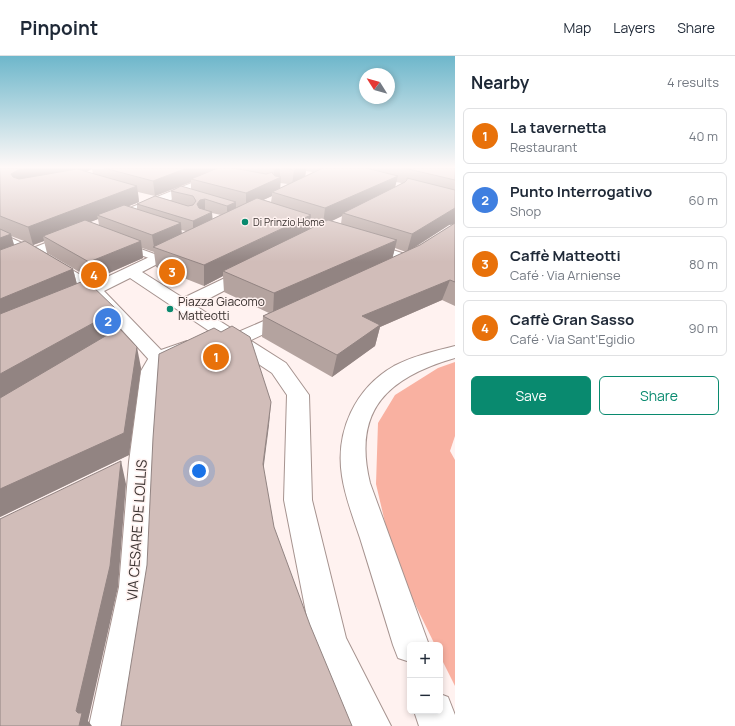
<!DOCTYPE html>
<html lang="en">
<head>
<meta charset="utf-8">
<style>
  body { margin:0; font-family:Manrope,sans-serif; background:#f2f2f3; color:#1f2937 }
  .controls { position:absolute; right:12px; bottom:12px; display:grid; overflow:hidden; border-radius:6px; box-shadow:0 2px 6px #0003 }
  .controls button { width:36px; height:36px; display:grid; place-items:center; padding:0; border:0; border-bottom:1px solid #e0e1e3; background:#fff; color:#1f2937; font:20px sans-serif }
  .compass { position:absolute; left:359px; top:12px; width:36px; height:36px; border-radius:50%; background:#fff; box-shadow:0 2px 6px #0003; rotate:307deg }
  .you { position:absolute; left:199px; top:415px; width:14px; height:14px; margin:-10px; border:3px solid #fff; border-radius:50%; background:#1a73e8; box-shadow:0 0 0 6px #1a73e833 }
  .badge { display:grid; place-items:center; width:26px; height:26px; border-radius:50%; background:#098a6f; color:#fff; font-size:13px; font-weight:700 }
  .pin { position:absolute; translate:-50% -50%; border:2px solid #fff; box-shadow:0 1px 4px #0006 }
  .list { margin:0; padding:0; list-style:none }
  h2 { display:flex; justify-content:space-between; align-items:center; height:52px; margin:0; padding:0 16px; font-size:17px }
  h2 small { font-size:13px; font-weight:400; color:#747a83 }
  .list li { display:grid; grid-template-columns:26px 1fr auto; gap:12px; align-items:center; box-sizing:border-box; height:56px; margin:0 8px 8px; padding:0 8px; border:1px solid #e0e1e3; border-radius:6px }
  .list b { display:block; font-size:15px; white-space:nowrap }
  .list p { margin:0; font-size:13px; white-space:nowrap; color:#747a83 }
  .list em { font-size:13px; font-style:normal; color:#747a83 }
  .actions { display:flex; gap:8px; padding:12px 16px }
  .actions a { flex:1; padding:9px 0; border:1px solid #098a6f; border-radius:6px; text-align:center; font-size:14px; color:#098a6f }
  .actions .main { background:#098a6f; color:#fff }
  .map { position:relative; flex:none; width:455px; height:670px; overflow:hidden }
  header { display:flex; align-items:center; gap:24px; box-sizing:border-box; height:56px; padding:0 20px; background:#fff; border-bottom:1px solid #e0e1e3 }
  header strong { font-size:19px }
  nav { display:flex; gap:22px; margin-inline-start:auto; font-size:14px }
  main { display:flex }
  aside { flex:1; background:#fff }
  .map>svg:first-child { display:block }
  .green { fill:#f9b1a1 }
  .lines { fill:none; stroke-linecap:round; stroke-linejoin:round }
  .lane-casing { stroke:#a6938f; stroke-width:2 }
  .street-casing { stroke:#a6938f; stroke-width:2 }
  .primary-casing { stroke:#a6938f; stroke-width:2 }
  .lane { fill:#fff; fill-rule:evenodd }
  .street { fill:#fff; fill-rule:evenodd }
  .primary { fill:#fff; fill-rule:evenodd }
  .wall { fill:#b4a39f; fill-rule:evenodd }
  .shaded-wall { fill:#928482 }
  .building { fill:#d1bdb9; stroke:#928482 }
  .poi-dot { fill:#098a6f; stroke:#fff2f0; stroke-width:1.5 }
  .labels { text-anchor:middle; stroke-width:3; stroke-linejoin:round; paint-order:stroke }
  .far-poi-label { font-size:10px; fill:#3a3230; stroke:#fff2f0; text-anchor:start }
  .poi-label { font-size:12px; fill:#3a3230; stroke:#fff2f0; text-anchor:start }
  .near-street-label { font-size:14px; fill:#3a3230; stroke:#fff2f0 }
</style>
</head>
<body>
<header>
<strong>Pinpoint</strong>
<nav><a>Map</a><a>Layers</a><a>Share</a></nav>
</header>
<main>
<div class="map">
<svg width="455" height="670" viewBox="0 0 455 670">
  <rect width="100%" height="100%" fill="#fff2f0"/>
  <polygon class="green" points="455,306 455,380 450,395 455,404 455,630 440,600 440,589 435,589 394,505 376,428 378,367 395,339 438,312"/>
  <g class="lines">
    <defs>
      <polygon id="lane" points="127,188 160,200 161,202 157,205 124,193 123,191 124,189"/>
      <g id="street">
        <polygon points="229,112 243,112 242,114 140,157 132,157 130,154 132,151"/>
        <polygon points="281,157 414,201 417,204 414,207 409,209 404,207 276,164 275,161 276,158"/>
        <polygon points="0,177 33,192 68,178 73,177 78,178 80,181 78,184 44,198 100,230 102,234 100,238 94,239 88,238 32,203 0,215 0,205 21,197 0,186"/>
        <polygon points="250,210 256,212 258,215 256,218 189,253 183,254 177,253 174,249 177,245"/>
        <polygon points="289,254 295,255 298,259 295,263 243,288 236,290 229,288 226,284 229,280"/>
        <polygon points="158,296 165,298 168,302 161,315 155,406 151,531 129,670 89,670 119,531 129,406 141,315 151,298"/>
      </g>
      <g id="primary">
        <path d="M181,186L186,187L188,190L186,193L142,216L286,307L309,339L312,444L346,582L391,670H350L312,587L284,444L287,339L272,317L130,222L104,235L161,294L187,285L194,287L197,291L194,295C181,300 165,310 151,306L86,234L88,230Z"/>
        <path d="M455,290V302C389,321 352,353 370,427L429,589H410V606L398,602L393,589C382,553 371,517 360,482C353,461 345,441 342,420C335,376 355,332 394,310C413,300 435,295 455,290Z"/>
        <polygon points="440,638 448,641 455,659 455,670 419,670 414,655 440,655"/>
      </g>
    </defs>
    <use href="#lane" class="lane-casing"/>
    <use href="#street" class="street-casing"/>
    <use href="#primary" class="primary-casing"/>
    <use href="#lane" class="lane"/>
    <use href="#street" class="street"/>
    <use href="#primary" class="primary"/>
  </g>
  <path class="wall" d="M0,112L238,113V112H455V250L442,244L380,271L375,290L332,321L262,281L263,260L269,257L224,236L223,220L204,230L156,211L154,196L142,192L143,202L93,224L47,197L44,185L33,189L73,213L77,228L121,274L141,312L129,399L0,461ZM92,113L93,118L86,116ZM306,115L313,116L305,120ZM191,126V133L171,135L172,145L155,140ZM396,126L402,127L395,131ZM280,127L288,128L280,132ZM138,136L155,140L137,148V153L129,150L139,146ZM272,140L271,146L263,144ZM212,157L221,159L212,163ZM342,160L341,168L332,165ZM98,163L99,169L90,166ZM311,165L319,168L310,173ZM454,168L420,189L411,194L449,169ZM181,174L186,175L182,177ZM11,180L24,185L14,189ZM395,192L406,196L392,202Z"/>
  <g class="shaded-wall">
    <polygon points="32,112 92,112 92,113 77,120 16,133 11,118 18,114"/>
    <polygon points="187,112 226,112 191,123 191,126 155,140 153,125"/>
    <polygon points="279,112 280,112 280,122 281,121 280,136 272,136 272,140 246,152 246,137 272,117 273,116 273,125 274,114"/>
    <polygon points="299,112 306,112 305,124 292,129 294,114"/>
    <polygon points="398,120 394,135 343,157 342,160 323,169 325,152"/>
    <polygon points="137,130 139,146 102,161 97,159 98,163 48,183 43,180 44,185 33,189 28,171"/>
    <polygon points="205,143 205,155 201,156 197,148 200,144"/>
    <polygon points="236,146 236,157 227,161 227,150"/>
    <polygon points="455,152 455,168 449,169 407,196 412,178"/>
    <polygon points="212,156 213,168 193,177 193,165"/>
    <polygon points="311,159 309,177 223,215 223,220 204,230 204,209"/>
    <polygon points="181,167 182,183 154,191 152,179"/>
    <polygon points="11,178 16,196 0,203 0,182"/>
    <polygon points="397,184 392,204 273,258 274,237"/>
    <polygon points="141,185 143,202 93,224 89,206"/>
    <polygon points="73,213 78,233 0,267 0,243"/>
    <polygon points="450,224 442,244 380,271 375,290 332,321 337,299 362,260"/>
    <polygon points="117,254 121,275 0,345 0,318"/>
    <polygon points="137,291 141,312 129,399 0,461 0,433"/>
    <polygon points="271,346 269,369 261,432 263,408"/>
    <polygon points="121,405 126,428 118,531 88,665 92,670 79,670 76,655"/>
  </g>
  <g class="building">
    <polygon points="0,112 32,112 18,114 11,118 13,121 19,123 77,113 137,130 28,171 0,160"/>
    <polygon points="104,112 187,112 153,125"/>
    <polygon points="218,112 233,112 266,118 273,116 272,117 275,120 281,121 246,137 191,123"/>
    <polygon points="273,112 279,112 274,114"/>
    <polygon points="283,112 299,112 294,114"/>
    <polygon points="323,112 366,112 398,120 325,152 272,136"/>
    <polygon points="404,112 455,112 455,124"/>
    <polygon points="407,122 455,134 455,152 412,178 343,157 405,126 407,124"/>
    <polygon points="181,130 236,146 227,150 205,143 200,144 197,148 199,152 212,156 193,165 137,148 155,140 188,150 193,149 196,145 193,140 171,135"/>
    <polygon points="257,142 311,159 204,209 153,191"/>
    <polygon points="124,149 181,167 152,179 97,159"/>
    <polygon points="85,164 141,185 89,206 43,180"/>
    <polygon points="328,164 397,184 274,237 223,215"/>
    <polygon points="455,167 455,226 450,224 362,260 380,269 337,299 263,260 420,189"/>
    <polygon points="0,173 11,178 0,182"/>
    <polygon points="25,185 73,213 0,243 0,194"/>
    <polygon points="86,224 117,254 0,318 0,258"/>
    <polygon points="232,270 250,281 271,346 263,408 274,471 310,569 352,670 121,670 147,509 153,382 159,298 214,272 221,276"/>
    <polygon points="119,272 137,291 124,377 0,433 0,342"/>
    <polygon points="121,405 110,510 76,655 78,657 82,657 79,670 0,670 0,463"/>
  </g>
  <linearGradient id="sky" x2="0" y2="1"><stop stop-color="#6eb7cb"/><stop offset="0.54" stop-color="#fff9f8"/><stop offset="1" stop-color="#fff9f8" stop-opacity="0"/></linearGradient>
  <rect width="455" height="206" fill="url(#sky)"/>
  <g class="poi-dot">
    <circle cx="245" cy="166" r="4"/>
    <circle cx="170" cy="253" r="4"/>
  </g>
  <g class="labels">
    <g class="far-poi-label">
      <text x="253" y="170">Di Prinzio Home</text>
    </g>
    <g class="poi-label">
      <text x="178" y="250">Piazza Giacomo<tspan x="178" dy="14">Matteotti</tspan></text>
    </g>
    <g class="near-street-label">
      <text transform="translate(137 474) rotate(-86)" y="5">VIA CESARE DE LOLLIS</text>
    </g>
  </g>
</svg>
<div class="controls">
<button>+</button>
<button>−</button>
</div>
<svg class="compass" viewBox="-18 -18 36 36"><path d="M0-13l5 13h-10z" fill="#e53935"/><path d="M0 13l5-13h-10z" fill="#747a83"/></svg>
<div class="you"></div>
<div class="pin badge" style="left:216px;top:301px;background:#e8710a">1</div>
<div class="pin badge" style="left:108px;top:265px;background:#3f7fe0">2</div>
<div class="pin badge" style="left:172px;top:216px;background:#e8710a">3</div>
<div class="pin badge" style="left:94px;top:219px;background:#e8710a">4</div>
</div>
<aside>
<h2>Nearby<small>4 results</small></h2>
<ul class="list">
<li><span class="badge" style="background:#e8710a">1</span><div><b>La tavernetta</b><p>Restaurant</p></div><em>40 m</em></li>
<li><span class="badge" style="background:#3f7fe0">2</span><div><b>Punto Interrogativo</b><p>Shop</p></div><em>60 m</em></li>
<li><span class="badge" style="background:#e8710a">3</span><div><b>Caffè Matteotti</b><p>Café · Via Arniense</p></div><em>80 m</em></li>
<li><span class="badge" style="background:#e8710a">4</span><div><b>Caffè Gran Sasso</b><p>Café · Via Sant'Egidio</p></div><em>90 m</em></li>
</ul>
<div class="actions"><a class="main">Save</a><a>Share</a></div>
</aside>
</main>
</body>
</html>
